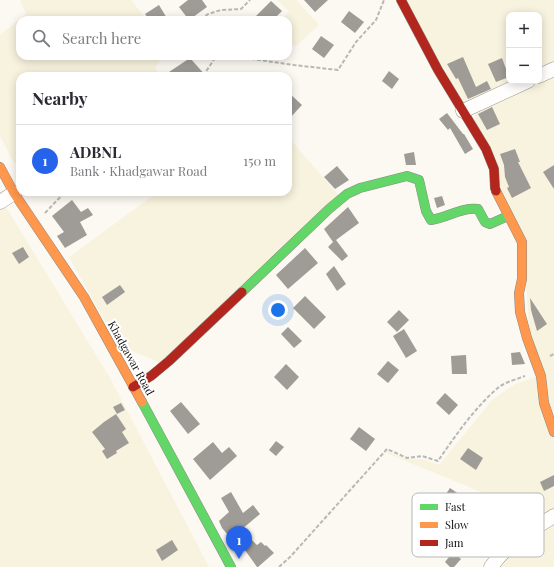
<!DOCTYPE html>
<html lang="en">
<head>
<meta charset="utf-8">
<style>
  body { margin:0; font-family:"Playfair Display",serif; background:#f7f7f7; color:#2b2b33 }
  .controls { position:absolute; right:12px; top:12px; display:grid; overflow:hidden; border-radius:8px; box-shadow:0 2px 10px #0003 }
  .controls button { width:36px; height:36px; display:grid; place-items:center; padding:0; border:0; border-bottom:1px solid #e1e1e2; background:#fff; color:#2b2b33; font:20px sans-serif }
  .you { position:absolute; left:278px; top:310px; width:14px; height:14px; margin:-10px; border:3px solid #fff; border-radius:50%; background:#1a73e8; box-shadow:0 0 0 6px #1a73e833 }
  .badge { display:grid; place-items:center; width:26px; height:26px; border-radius:50%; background:#2563eb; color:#fff; font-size:13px; font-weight:700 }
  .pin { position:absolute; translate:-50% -33px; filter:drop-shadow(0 1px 2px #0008) }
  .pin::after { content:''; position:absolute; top:21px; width:14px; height:12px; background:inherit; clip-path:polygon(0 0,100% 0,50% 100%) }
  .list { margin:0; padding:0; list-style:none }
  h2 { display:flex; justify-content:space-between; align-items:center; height:52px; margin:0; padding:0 16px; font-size:17px }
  h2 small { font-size:13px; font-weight:400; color:#7c7c81 }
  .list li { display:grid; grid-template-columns:26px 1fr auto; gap:12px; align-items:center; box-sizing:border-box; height:72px; padding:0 16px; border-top:1px solid #e1e1e2 }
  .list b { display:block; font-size:15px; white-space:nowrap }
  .list p { margin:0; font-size:13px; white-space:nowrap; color:#7c7c81 }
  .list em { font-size:13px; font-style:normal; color:#7c7c81 }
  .icon { flex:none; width:22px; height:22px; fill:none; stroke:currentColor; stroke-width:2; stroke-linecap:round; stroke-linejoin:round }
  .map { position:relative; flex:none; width:554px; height:567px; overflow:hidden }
  .search { position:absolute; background:#fff; box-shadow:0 2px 10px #0003; left:16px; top:16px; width:276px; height:44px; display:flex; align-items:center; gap:10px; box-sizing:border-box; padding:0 14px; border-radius:12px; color:#7c7c81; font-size:15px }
  .panel { position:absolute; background:#fff; box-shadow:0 2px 10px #0003; left:16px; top:72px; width:276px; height:124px; border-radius:12px }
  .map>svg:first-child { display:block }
  .farmland { fill:#f8f3de }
  .building { fill:#9f9c98 }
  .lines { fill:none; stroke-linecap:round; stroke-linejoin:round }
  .street-casing { stroke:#959491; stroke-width:15 }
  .fast-casing { stroke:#8c8a87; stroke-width:10 }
  .slow-casing { stroke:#8c8a87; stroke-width:10 }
  .jam-casing { stroke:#8c8a87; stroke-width:10 }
  .path { stroke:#b8b8b6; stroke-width:2; stroke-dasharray:4 2; stroke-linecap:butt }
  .street { stroke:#fffefd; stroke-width:14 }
  .fast { stroke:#63d668; stroke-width:9 }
  .slow { stroke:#ff974d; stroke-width:9 }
  .jam { stroke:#b3261e; stroke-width:9 }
  .labels { text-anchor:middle; stroke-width:4; stroke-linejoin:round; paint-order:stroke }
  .street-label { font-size:11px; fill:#0e0e0e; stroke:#fff }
  .key { fill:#fff; stroke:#b7b7b7; stroke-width:1 }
  .key-label { font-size:11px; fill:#0e0e0e }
</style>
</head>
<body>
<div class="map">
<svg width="554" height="567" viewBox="0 0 554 567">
  <rect width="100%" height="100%" fill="#fcf9f2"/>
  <g class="farmland">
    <polygon points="20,0 131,0 147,20 20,20 20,56 162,56 155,69 161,76 20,76 20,160 14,163 0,136 0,35 26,14"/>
    <polygon points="277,0 296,0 319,25 295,47 288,39 288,20 282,20 289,11"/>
    <polygon points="404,0 554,0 554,65 539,72 539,15 509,15 509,81 521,81 466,107"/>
    <polygon points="554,74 554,421 530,339 525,271 475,121 475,109"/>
    <polygon points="290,139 340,197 161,363 118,345 69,257 158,192 288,192 288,141"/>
    <polygon points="6,207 110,378 209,567 0,567 0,210"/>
    <polygon points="536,377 554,440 554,510 542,517 386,453 388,451 406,459 422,459 439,465 492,400 515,384"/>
    <polygon points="554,519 554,567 497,567 508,552"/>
  </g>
  <g class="building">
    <polygon points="188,0 202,0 207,7 189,20 179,7"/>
    <polygon points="304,0 328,0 315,12"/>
    <polygon points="271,1 282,11 273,20 252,20"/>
    <polygon points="159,5 168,20 149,20 145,14"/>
    <polygon points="349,11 364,22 355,33 341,22"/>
    <polygon points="321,36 334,45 324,58 312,49"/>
    <polygon points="463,57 476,87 487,81 491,89 468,99 458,78 456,79 447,64"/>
    <polygon points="190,58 206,76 163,76"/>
    <polygon points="502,58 509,77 496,82 488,64"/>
    <polygon points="389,71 399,79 392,89 382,81"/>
    <polygon points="288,92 302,105 288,120"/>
    <polygon points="492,107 500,124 487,130 478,114"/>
    <polygon points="447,113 463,134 464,134 473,149 465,154 450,128 448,130 439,119"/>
    <polygon points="515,149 520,162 518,162 531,188 512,198 507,188 509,187 505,177 504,165 500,154"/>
    <polygon points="414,152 416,165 406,165 404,154"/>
    <polygon points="554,165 554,189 543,172"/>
    <polygon points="337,166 349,180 335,189 324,177"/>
    <polygon points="442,196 445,205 437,208 434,198"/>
    <polygon points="72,200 81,212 88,208 93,215 80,222 87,235 65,248 57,236 64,232 52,216"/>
    <polygon points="348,207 359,223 336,240 348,256 342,261 328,247 333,242 324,229"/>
    <polygon points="23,247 29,257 19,264 12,253"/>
    <polygon points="305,248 318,263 288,289 276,275"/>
    <polygon points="334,266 346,284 337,291 326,274"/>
    <polygon points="120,285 125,292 107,305 102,297"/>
    <polygon points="305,296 326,317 314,329 293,308"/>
    <polygon points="530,298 547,324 537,331 531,310"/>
    <polygon points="399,310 409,320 397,332 387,322"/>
    <polygon points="288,327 302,341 294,348 281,334"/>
    <polygon points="404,329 417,351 406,358 393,336"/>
    <polygon points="520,352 525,364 512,365 511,353"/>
    <polygon points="466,355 467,374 452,374 451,356"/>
    <polygon points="388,361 399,370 388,383 377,374"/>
    <polygon points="286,364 299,377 287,390 274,377"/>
    <polygon points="445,393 458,405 449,415 436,403"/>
    <polygon points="181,402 200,424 188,434 170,411"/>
    <polygon points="121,403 125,410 117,414 113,407"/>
    <polygon points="116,414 126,429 122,432 129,443 116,451 117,453 107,459 102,451 105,449 92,432 104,422"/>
    <polygon points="359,427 375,439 366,451 350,439"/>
    <polygon points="276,441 284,447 276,456 269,450"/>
    <polygon points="213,442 222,453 229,447 237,456 210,480 193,459"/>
    <polygon points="468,448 483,458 476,470 460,459"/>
    <polygon points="554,475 554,486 544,491 540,482"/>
    <polygon points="450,488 463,497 452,515 438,506"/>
    <polygon points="231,492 243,513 253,505 260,514 241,530 257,545 261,542 265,546 266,545 274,553 258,567 257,567 242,546 239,548 233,543 234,542 222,528 219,521 229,512 221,498"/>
    <polygon points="172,540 178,550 162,561 156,550"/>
    <polygon points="453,552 461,559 454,567 450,567 445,562"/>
  </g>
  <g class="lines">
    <defs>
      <g id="street">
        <polyline points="539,76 554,69"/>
        <polyline points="463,111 528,81"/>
        <polyline points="0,202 14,193"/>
        <path d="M491,567C506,545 531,530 554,516"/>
      </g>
      <g id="fast">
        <path d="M242,292L329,209L347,194L360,188L407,176L419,180L426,211L431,220C447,218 461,207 478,209L485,222L490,224L508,216"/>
        <polyline points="142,402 231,567"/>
      </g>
      <g id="slow">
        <polyline points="0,167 14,193 84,297 142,402"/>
        <polyline points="496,191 522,242 522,279 519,293 520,312 527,338 541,376 544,403 554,432"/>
      </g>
      <g id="jam">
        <polyline points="401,0 438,70 486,149 494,169 495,188 496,191"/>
        <polyline points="133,387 151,376 169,361 242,292"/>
      </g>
    </defs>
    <use href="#street" class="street-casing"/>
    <use href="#fast" class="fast-casing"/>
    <use href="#slow" class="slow-casing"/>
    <use href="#jam" class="jam-casing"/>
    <g class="path">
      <polyline points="201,20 208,14 221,10 241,9 250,0"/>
      <polyline points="215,58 245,58 294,65 338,70 356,42 376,20 384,0"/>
      <polyline points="203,76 215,58"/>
      <polyline points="45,213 65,192"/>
      <polyline points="550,356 554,354"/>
      <path d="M279,567L291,556L387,449L407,458L422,456L438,461C455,436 476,406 499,387C506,382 517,379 525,376"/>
    </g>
    <use href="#street" class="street"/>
    <use href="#fast" class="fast"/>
    <use href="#slow" class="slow"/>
    <use href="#jam" class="jam"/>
  </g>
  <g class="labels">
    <g class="street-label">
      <text transform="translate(131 358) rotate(61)" y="4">Khadgawar Road</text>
    </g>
  </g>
  <rect x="412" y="493" width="132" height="64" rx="6" class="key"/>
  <rect x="420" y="504" width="18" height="6" fill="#63d668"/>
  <rect x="420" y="522" width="18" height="6" fill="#ff974d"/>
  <rect x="420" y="540" width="18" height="6" fill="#b3261e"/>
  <g class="key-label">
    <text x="445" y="511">Fast</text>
    <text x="445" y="529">Slow</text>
    <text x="445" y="547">Jam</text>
  </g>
</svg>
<div class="controls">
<button>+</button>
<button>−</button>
</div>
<div class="you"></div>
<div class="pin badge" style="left:239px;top:559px">1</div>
<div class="search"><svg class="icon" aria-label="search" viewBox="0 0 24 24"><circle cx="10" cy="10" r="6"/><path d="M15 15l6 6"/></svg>Search here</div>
<section class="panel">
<h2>Nearby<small></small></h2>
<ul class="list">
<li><span class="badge">1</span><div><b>ADBNL</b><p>Bank · Khadgawar Road</p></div><em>150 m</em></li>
</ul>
</section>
</div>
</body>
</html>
